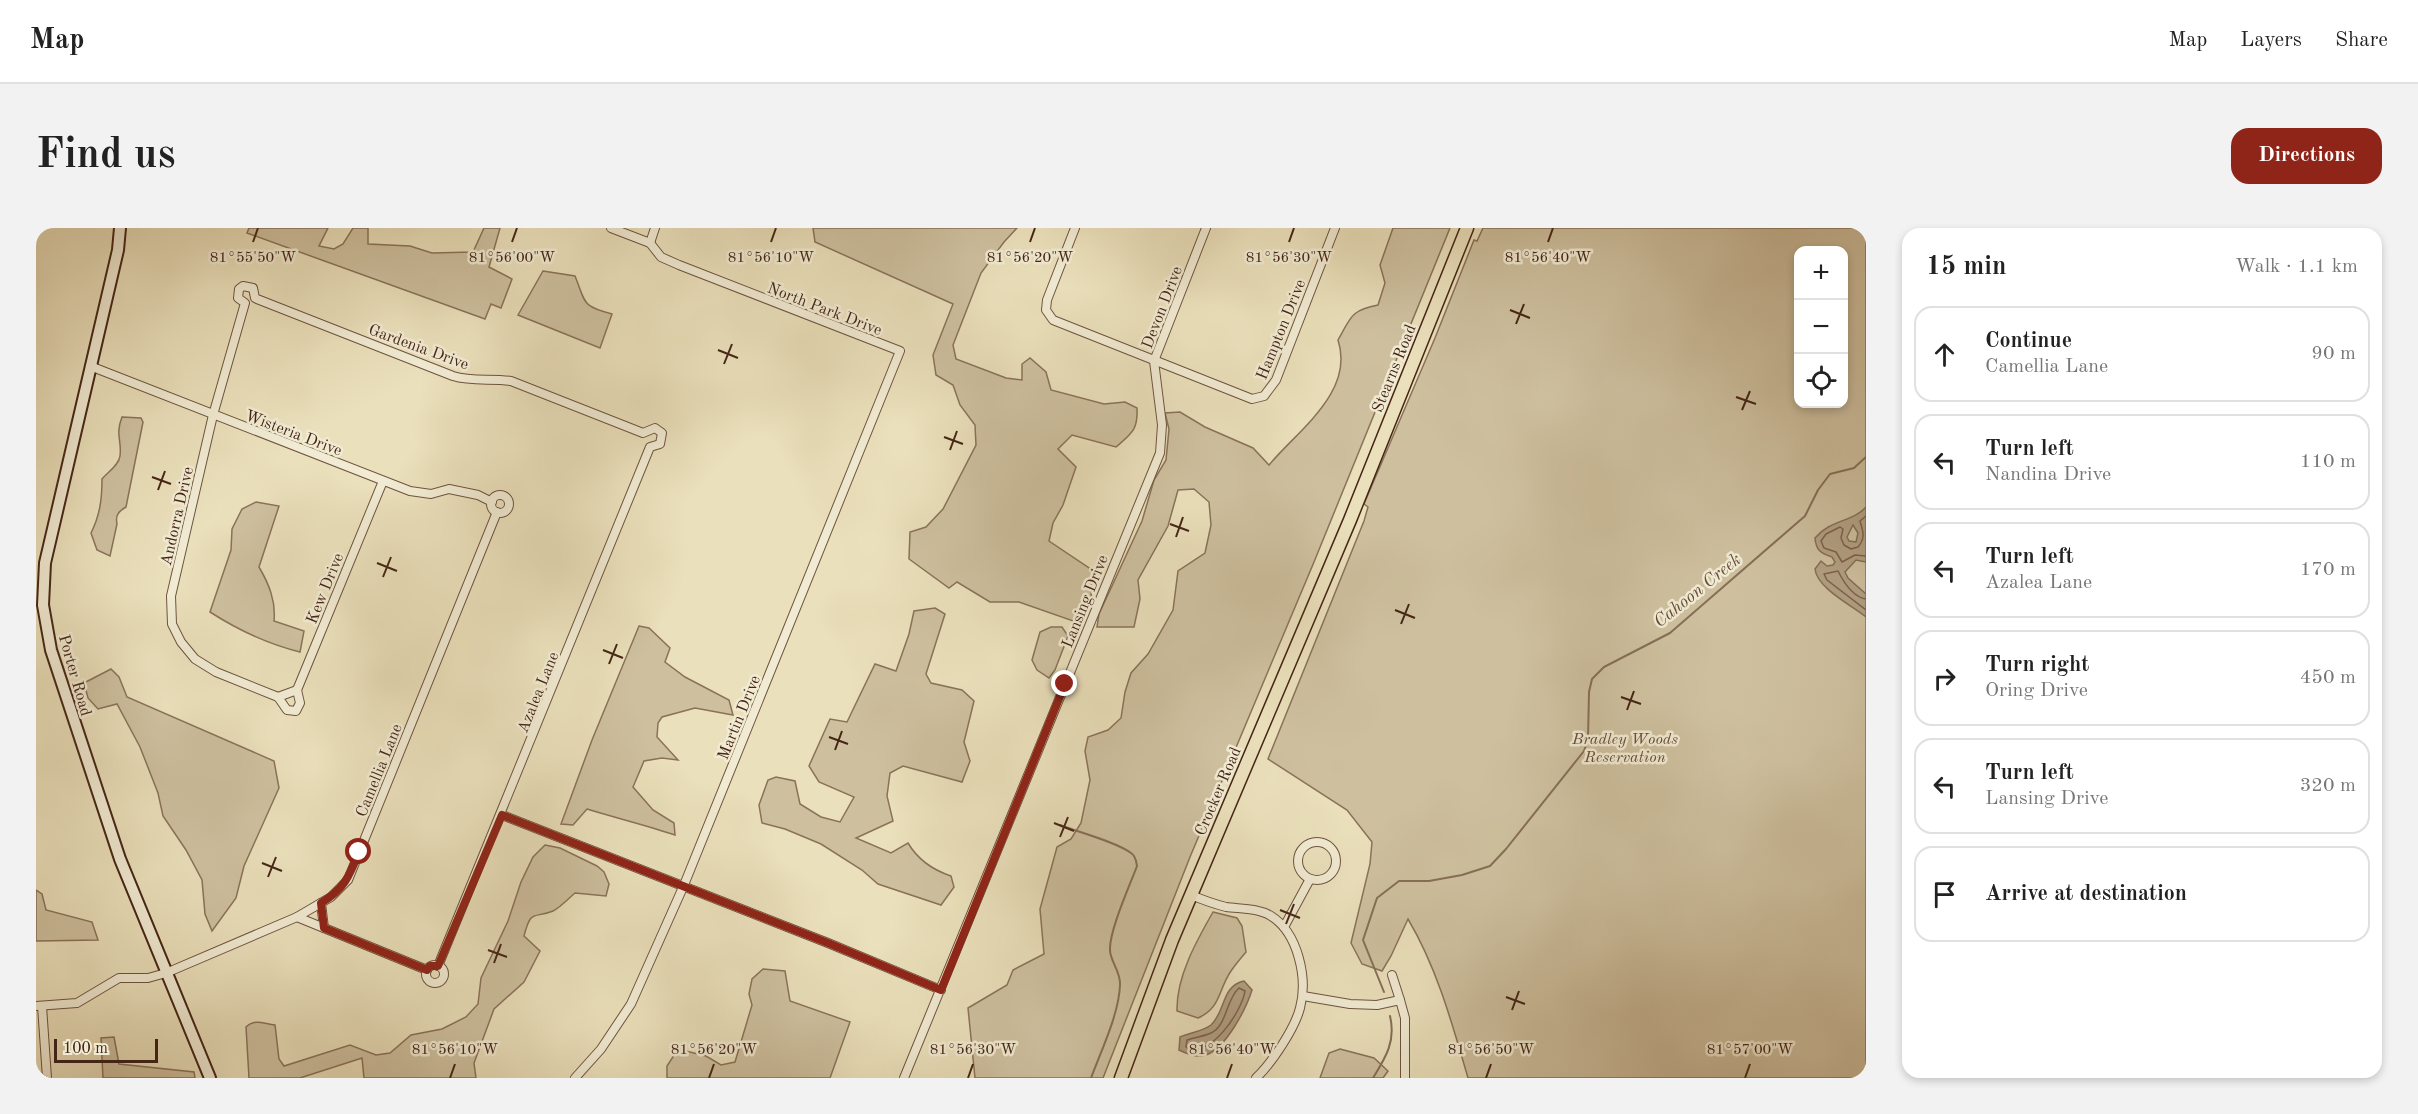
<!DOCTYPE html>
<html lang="en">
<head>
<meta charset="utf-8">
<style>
  body { margin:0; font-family:"Old Standard TT",serif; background:#f2f2f2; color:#222 }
  .controls { position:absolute; right:18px; top:18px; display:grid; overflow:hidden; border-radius:12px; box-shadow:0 3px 9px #0003 }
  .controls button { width:54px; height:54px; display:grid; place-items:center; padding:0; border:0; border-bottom:2px solid #e0e0e0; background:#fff; color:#222; font:30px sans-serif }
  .scale { position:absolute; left:18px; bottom:15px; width:104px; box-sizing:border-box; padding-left:6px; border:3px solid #452516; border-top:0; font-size:16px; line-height:21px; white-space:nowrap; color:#452516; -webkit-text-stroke:4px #f1ebd3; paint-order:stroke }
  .stop { position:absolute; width:18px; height:18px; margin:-14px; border:4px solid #8f2418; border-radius:50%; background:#fff }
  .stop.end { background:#8f2418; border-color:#fff; box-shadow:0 2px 6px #0008 }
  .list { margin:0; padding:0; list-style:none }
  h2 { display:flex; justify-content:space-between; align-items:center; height:78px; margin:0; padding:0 24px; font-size:26px }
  h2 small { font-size:20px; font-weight:400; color:#767676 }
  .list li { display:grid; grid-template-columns:39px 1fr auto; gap:18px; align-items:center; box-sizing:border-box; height:96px; margin:0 12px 12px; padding:0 12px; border:2px solid #e0e0e0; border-radius:18px }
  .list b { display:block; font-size:22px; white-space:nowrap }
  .list p { margin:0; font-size:20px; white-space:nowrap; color:#767676 }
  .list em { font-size:20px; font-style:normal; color:#767676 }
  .icon { flex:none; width:33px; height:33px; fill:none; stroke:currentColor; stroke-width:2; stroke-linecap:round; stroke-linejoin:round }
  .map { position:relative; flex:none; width:1830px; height:850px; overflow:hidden; border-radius:18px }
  header { display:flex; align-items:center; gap:36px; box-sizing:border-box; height:84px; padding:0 30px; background:#fff; border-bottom:2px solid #e0e0e0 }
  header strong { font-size:28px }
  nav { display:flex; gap:33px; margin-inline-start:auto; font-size:21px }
  .intro { display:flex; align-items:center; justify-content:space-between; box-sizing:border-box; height:144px; padding:0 36px }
  h1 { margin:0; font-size:42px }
  .button { padding:15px 27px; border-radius:18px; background:#8f2418; color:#fff; font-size:21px; font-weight:700 }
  main { display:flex; gap:36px; padding:0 36px }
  aside { flex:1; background:#fff; border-radius:18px; box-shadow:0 3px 9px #0003 }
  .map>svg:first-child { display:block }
  .green { fill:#cec09f; stroke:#8a725a; stroke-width:1.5; fill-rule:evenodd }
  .water { fill:#b2a083; stroke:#866f57; stroke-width:1.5; fill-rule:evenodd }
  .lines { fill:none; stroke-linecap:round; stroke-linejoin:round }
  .shore { stroke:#7c624c; stroke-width:1.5 }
  .stream { stroke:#866f57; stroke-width:2 }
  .street-casing { stroke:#6e543f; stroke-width:10 }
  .secondary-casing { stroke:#452516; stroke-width:14 }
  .primary-casing { stroke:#452516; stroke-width:15 }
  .street { stroke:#f1ebd3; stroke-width:8 }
  .secondary { stroke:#f1ebd3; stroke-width:10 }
  .primary { stroke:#eae0bb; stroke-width:12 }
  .route { stroke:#8f2418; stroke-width:8 }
  .ticks { fill:none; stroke:#452516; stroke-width:2 }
  .labels { text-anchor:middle; stroke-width:5; stroke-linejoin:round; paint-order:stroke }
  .street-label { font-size:16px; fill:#452516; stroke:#f1ebd3 }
  .park-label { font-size:16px; font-style:italic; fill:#674c38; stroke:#f1ebd3 }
  .water-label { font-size:18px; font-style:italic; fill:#664a37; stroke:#f1ebd3 }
  .ticks-label { font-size:15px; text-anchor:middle; fill:#452516; stroke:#f1ebd3; stroke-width:5; stroke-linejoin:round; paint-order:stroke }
</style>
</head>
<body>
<header>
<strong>Map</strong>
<nav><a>Map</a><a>Layers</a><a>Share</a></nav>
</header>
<div class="intro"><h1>Find us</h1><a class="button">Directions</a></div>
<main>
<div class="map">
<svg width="1830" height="850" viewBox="0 0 1830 850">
  <rect width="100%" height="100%" fill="#eae0bb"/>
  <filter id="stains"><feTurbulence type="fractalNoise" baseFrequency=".00333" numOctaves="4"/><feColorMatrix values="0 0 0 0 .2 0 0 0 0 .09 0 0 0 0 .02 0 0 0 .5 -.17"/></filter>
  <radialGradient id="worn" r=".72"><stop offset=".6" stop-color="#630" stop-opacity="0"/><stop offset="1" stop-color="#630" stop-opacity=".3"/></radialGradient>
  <g class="green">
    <polygon points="213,0 292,0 283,18 298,21 307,16 317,0 332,0 332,16 374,18 396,25 437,24 448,0 464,0 453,39 476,51 465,80 455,76 449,91 211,5"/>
    <path d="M777,0H981L968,14L945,45L917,117L920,131L970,150L986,152V136L994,130L1010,144L1015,162L1068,176L1089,174L1101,180C1102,202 1096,205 1080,219L1036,207L1022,221L1040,239L1027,277L1017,295L1013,313L1056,342L1055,373L1037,393L983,374H954L921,354L913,360L873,331L874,304L890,299L907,281L940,217L939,197L924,177L917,157L900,147L897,127L917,76L779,14Z"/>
    <path d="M1357,0H1414L1278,334L1154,629L1067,850H939L932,780L971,757L977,742L1008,726L1004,681L1021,619L1035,611L1045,595L1054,552L1049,523L1052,509L1072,502L1085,490L1089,464L1095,445L1112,426L1137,382L1142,343L1169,325L1175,297L1173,274L1158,261L1142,262L1132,298L1102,352L1104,371L1098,399H1061L1063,386L1106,293L1118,252L1130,232L1133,201L1129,185L1144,184L1169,199L1217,220L1233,237C1262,202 1319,164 1302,112C1315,89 1315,82 1342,77L1349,55L1344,37Z"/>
    <path d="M1447,0H1830V850H1432C1416,795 1401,740 1372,691L1355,728L1346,743L1326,736L1315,715L1334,636L1336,614L1311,582L1232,531L1328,293L1332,279L1328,276L1399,110L1438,12L1441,13ZM1762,22H1808V176H1762Z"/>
    <path d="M507,43L539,48C550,75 545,78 576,86L564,120L482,87Z"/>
    <path d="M86,189L105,190L107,194L90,279C83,283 79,287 81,296L74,328L61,322L55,305C64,287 66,271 66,251C72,244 83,237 84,228C86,212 79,207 86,189Z"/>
    <path d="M220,274L243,278L223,339C233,356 240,373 238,393L268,403L264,424C232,416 202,402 174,384L195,322L196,301L206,281Z"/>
    <path d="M899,380L909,386L890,446L895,455L926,462L938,473L928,514L934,533L926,554L867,538L854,545L851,568L857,593L820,610L855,625L872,615C882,632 897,642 915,648L918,659L905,677L842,656L826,642L785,616L749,601L726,595L723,577L732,552L740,549L759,553L764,576L785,589L804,594L818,569L783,554L773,538L794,491L811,494L839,436L860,443L873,406L878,383Z"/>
    <path d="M603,398L613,400L634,420L629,434L649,449L693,472L697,487L659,480L626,489L622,495L621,509L642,532L626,530L608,533L597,559L617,582L638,595L639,607C610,597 580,590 551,581L537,597L525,596L556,512Z"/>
    <polygon points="1015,399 1026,399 1032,408 1019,442 1013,450 1001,442 996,432 1004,404"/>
    <polygon points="75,441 83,449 91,469 238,533 243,560 208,638 200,670 176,703 169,686 166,652 150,622 127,588 122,565 104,519 81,476 62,481 52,470 48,455"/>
    <path d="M509,617L524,620L561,638L568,644L573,656L570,668L539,665C533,670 525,679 517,683C498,691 495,680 488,708L504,723L488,754L458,781L438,835L440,850H328L326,830L264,850H213L210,799C219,790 228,796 239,797L243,831L248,838L314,817L340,827L354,825L375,807L406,801L430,789L442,776L445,750L472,693L485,654L497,629Z"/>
    <polygon points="0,662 6,666 10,682 56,694 62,712 0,713"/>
    <path d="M1177,684L1201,690L1206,698L1210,724C1205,730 1199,737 1195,743C1182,762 1185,780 1162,790L1141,783C1140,749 1161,712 1177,684Z"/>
    <polygon points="727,741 749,743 754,773 814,794 794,850 631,850 631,838 642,821 670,828 685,837 699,834 716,777 713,766 716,751"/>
    <polygon points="78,809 83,836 158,844 159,850 67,850 65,810"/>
    <polygon points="1304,821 1338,830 1352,843 1347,850 1284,850 1293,825"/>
  </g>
  <g class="water">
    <path d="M1830,279V334L1820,332L1809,344L1812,350L1830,366V389C1815,377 1781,360 1779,341L1785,333L1791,338L1797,337L1799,334L1796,329C1784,325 1780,322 1779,310C1795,291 1817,294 1830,279ZM1817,297L1822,305L1820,314L1813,313L1811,309Z"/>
    <path d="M1208,753L1216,762C1210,781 1190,820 1170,827C1161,830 1151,826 1143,822L1144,809C1153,805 1168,803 1175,797C1190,783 1185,758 1208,753Z"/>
  </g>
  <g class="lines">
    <g class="shore">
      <path d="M1830,288L1824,293C1827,303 1830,310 1822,319L1815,321L1808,317L1805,310L1807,301L1804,299L1790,306L1785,313L1788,320L1800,324L1806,334L1819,327L1830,328"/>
      <path d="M1830,371C1817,369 1807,353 1802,343L1788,346L1791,352L1830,382"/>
      <path d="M1203,760L1209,763C1206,783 1174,832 1150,819L1151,812C1158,809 1167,809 1175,805C1191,798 1190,771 1203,760Z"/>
    </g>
    <g class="stream">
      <path d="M1024,597C1042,604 1081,614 1095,625C1100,628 1100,633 1101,638C1094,657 1073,703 1074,722C1074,733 1085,744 1084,757C1083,786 1065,823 1055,850"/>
      <polyline points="1348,764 1327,712 1341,670 1363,653 1393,653 1426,647 1454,638 1470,621 1548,523 1552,511 1553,464 1556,451 1568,439 1634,405 1769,288 1782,262 1794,246 1818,240 1830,229"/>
      <path d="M1337,850C1350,829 1360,813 1354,788"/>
    </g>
    <defs>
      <g id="street">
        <polyline points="1039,0 1011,72 1010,82 1017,92 1216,171 1228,168 1240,152 1299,0"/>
        <polyline points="614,15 619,0"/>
        <polyline points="54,138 374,263 395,266 413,261 442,267 456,274"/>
        <path d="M347,253L261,462L264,475L260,483L251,482L242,469L180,444L159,431L145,414L136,396L135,368L177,187L209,75L202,70L203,61L207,58L217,60L219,70L221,71L417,148C436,154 455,150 475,153L607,205L619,200L626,205L624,216L614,219L402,738"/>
        <circle cx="464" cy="276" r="9"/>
        <polyline points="242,469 261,462"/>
        <polyline points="466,587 792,715 905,762"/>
        <circle cx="1281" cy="633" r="19"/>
        <path d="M1155,667C1167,672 1178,676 1190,679C1205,681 1222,680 1235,688C1262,705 1272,750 1264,780C1259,800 1236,835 1220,850"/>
        <polyline points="285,675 288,700"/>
        <polyline points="261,689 391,742"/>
        <polyline points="1248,699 1274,651"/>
        <circle cx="399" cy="746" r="9"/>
        <polyline points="1356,747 1364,772"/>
        <polyline points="1267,768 1314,776 1341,777 1364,772 1369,790 1369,850"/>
        <polyline points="0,778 41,775 83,750 112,750 130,745 261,689 295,669 312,652 461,284"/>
        <polyline points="6,778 11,850"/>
        <polyline points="539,850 565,821 595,776 648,657 864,123 643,37 625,29 614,15 575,0"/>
        <polyline points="868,850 1124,225 1126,197 1118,133 1170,0"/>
      </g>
      <polyline id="secondary" points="84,0 82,22 9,335 7,377 15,422 84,631 174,850"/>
      <polyline id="primary" points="1085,850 1136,712 1314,292 1431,0"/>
    </defs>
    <use href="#street" class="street-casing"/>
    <use href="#secondary" class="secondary-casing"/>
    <use href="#primary" class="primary-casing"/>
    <use href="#street" class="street"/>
    <use href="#secondary" class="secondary"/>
    <use href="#primary" class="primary"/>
  </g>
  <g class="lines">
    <path class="route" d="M323,624C313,649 308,661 285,675L288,700L391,742L394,738H402L466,587L792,715L905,762L1029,456"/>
  </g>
  <path class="ticks" d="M217,14L222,0M476,14L481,0M735,14L740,0M994,14L999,0M1253,14L1258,0M1512,14L1517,0M1474,82L1494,90M1480,96L1488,76M682,122L702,130M688,136L696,116M1700,169L1720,176M1706,182L1714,163M908,209L927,216M914,222L921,203M116,249L135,256M122,262L129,243M1134,296L1153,303M1140,309L1147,289M341,335L361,343M347,349L355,329M1359,382L1379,390M1365,396L1373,376M567,422L587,430M573,436L581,416M1585,469L1605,476M1591,482L1598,463M793,509L812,516M799,522L806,503M1018,595L1038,603M1024,609L1032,589M226,635L246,643M232,649L240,629M1244,682L1264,690M1250,696L1258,676M452,722L471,729M458,735L465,716M1470,769L1489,776M1476,782L1483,763M414,850L419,836M673,850L678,836M932,850L937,836M1191,850L1196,836M1450,850L1455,836M1709,850L1714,836"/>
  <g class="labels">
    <g class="street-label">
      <text transform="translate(1125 79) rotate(-69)" y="6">Devon Drive</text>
      <text transform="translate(789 80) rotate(21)" y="6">North Park Drive</text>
      <text transform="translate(1244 101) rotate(-68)" y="6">Hampton Drive</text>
      <text transform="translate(383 118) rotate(20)" y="6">Gardenia Drive</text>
      <text transform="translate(1357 140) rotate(-68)" y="6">Stearns Road</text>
      <text transform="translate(258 204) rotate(21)" y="6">Wisteria Drive</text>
      <text transform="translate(140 288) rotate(-77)" y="6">Andorra Drive</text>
      <text transform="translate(288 360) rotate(-68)" y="6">Kew Drive</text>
      <text transform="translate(1048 373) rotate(-68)" y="6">Lansing Drive</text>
      <text transform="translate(40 447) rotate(74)" y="6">Porter Road</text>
      <text transform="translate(501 464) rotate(-68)" y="6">Azalea Lane</text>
      <text transform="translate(702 489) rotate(-68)" y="6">Martin Drive</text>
      <text transform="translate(342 542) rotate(-68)" y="6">Camellia Lane</text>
      <text transform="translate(1181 563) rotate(-67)" y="6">Crocker Road</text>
    </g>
    <g class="park-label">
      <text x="1589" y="516">Bradley Woods<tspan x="1589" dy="18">Reservation</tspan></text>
    </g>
    <g class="water-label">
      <text transform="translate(1661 362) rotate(-39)" y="6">Cahoon Creek</text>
    </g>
  </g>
  <g class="ticks-label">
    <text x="217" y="34">81°55'50"W</text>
    <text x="476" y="34">81°56'00"W</text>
    <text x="735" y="34">81°56'10"W</text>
    <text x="994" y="34">81°56'20"W</text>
    <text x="1253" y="34">81°56'30"W</text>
    <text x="1512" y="34">81°56'40"W</text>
    <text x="419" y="826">81°56'10"W</text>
    <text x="678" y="826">81°56'20"W</text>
    <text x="937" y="826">81°56'30"W</text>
    <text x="1196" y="826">81°56'40"W</text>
    <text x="1455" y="826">81°56'50"W</text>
    <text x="1714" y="826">81°57'00"W</text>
  </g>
  <rect width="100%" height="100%" filter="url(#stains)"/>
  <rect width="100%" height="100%" fill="url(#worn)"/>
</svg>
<div class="controls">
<button>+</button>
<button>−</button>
<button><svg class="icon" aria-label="locate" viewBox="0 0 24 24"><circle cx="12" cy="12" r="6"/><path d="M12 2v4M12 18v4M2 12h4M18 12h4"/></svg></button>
</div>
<div class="scale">100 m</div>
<div class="stop" style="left:323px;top:624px"></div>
<div class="stop end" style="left:1029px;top:456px"></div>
</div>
<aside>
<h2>15 min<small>Walk · 1.1 km</small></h2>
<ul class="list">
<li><svg class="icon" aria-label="ahead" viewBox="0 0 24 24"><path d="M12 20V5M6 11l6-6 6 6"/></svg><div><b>Continue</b><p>Camellia Lane</p></div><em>90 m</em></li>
<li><svg class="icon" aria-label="left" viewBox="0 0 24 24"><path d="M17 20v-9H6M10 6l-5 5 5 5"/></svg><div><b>Turn left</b><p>Nandina Drive</p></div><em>110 m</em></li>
<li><svg class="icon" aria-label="left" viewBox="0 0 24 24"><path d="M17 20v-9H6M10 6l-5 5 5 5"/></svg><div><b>Turn left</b><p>Azalea Lane</p></div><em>170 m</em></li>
<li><svg class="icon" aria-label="right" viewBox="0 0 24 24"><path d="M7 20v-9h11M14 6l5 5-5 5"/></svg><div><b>Turn right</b><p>Oring Drive</p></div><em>450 m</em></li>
<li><svg class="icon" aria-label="left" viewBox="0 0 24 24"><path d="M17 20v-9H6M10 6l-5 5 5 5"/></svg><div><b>Turn left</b><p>Lansing Drive</p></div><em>320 m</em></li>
<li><svg class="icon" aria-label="arrive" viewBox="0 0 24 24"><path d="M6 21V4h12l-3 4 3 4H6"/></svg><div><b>Arrive at destination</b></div></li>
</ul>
</aside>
</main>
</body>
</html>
